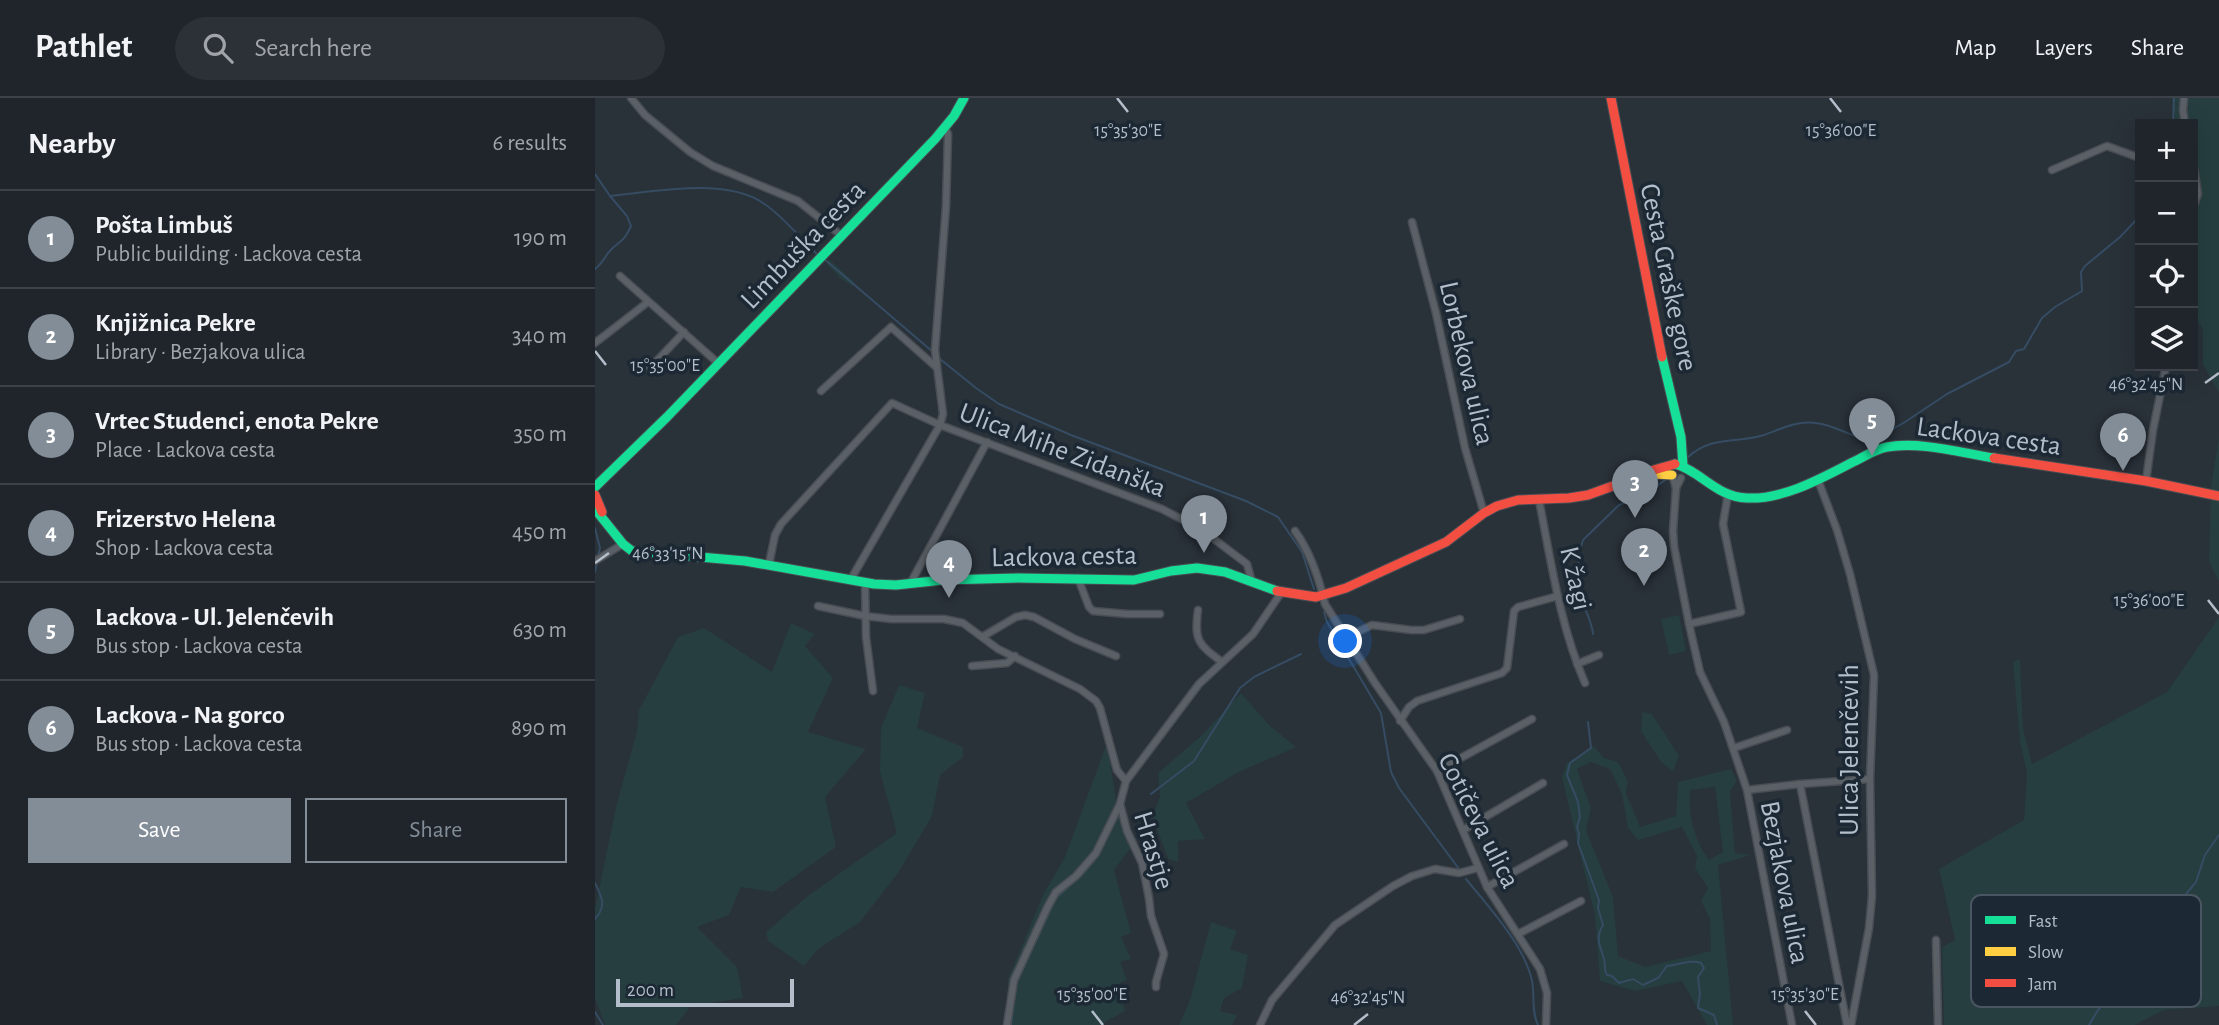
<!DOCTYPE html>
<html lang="en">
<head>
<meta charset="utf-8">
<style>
  body { margin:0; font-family:"Alegreya Sans",sans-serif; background:#2c3137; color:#f1f3f6 }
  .controls { position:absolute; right:21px; top:21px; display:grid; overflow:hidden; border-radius:0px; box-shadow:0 7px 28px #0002 }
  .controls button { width:63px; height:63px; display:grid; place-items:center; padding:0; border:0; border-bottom:2px solid #3c4247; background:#1f252b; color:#f1f3f6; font:35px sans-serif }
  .scale { position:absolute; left:21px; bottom:18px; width:178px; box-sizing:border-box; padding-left:7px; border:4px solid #b3beca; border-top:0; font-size:19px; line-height:24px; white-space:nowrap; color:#b3beca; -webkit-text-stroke:5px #1c2834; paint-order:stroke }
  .you { position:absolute; left:751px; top:544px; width:24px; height:24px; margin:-18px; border:5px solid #fff; border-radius:50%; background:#1a73e8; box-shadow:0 0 0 10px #1a73e833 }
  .badge { display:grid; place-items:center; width:46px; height:46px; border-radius:50%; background:#838d97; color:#fff; font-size:23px; font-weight:700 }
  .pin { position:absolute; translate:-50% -58px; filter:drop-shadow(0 2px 4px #0008) }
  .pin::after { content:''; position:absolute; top:37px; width:24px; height:21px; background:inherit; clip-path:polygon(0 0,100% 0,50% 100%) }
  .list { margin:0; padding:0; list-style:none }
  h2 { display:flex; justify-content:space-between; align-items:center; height:91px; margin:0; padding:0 28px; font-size:30px }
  h2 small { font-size:23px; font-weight:400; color:#a1a5a9 }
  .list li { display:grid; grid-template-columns:46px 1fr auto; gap:21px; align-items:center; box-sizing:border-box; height:98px; padding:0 28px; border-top:2px solid #3c4247 }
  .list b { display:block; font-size:26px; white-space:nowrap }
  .list p { margin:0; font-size:23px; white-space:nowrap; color:#a1a5a9 }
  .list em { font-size:23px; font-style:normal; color:#a1a5a9 }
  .actions { display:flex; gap:14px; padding:21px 28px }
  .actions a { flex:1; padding:16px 0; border:2px solid #838d97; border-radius:0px; text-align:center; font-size:24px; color:#838d97 }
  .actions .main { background:#838d97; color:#fff }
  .icon { flex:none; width:38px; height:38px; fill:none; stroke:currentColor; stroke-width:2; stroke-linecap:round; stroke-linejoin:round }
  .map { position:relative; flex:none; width:1624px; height:927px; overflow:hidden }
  header { display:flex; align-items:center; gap:42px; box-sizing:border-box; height:98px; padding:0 35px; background:#1f252b; border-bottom:2px solid #3c4247 }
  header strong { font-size:33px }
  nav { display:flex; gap:38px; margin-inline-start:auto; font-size:24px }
  .search { width:490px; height:63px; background:#2c3137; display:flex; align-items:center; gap:18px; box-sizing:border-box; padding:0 24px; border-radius:38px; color:#a1a5a9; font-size:26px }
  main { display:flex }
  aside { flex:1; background:#1f252b }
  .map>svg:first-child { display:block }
  .green { fill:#263e3f; fill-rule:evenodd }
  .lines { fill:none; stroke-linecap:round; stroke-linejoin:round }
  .stream { stroke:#354c63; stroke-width:2 }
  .street-casing { stroke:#484d53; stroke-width:9 }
  .fast-casing { stroke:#484d53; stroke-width:11 }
  .slow-casing { stroke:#484d53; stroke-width:11 }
  .jam-casing { stroke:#484d53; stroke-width:11 }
  .street { stroke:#5a6066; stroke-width:6 }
  .fast { stroke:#16e098; stroke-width:9 }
  .slow { stroke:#ffcf43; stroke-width:9 }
  .jam { stroke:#f24e42; stroke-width:9 }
  .ticks { fill:none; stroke:#b3beca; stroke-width:2.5 }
  .labels { text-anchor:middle; stroke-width:7; stroke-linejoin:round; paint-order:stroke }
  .street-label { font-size:28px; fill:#b3beca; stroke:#1c2834 }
  .key { fill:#1c2834; stroke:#495561; stroke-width:2 }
  .key-label { font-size:19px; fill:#b3beca }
  .ticks-label { font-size:18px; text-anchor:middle; fill:#b3beca; stroke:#1c2834; stroke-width:7; stroke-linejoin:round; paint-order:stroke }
</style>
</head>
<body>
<header>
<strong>Pathlet</strong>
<div class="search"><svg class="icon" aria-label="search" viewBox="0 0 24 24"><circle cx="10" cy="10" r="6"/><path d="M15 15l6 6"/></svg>Search here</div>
<nav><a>Map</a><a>Layers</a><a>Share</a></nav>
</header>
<main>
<aside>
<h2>Nearby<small>6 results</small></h2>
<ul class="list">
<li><span class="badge">1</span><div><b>Pošta Limbuš</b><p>Public building · Lackova cesta</p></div><em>190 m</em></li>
<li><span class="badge">2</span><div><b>Knjižnica Pekre</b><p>Library · Bezjakova ulica</p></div><em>340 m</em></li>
<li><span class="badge">3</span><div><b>Vrtec Studenci, enota Pekre</b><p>Place · Lackova cesta</p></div><em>350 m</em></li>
<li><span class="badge">4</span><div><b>Frizerstvo Helena</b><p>Shop · Lackova cesta</p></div><em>450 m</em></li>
<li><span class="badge">5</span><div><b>Lackova - Ul. Jelenčevih</b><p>Bus stop · Lackova cesta</p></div><em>630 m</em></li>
<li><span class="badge">6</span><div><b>Lackova - Na gorco</b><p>Bus stop · Lackova cesta</p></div><em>890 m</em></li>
</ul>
<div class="actions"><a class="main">Save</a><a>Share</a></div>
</aside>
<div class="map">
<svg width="1624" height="927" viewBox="0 0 1624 927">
  <rect width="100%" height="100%" fill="#293139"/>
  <g class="green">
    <polygon points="1577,0 1586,0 1584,9 1589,9 1591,0 1624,0 1624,295 1608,266 1608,232 1598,216 1598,26 1578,26"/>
    <polygon points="234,161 258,183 260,186 257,188 245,180 231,165"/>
    <polygon points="1624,339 1624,484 1614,464 1616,388"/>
    <polygon points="1084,517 1091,553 1074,557 1066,521"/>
    <polygon points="1624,519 1624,908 1569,912 1540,927 1349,927 1347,849 1360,842 1344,771 1429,722 1432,675 1425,644 1418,564 1425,561 1428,630 1437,666 1572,594"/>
    <polygon points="196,525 220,536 210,548 238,580 213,634 271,651 230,699 241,749 178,794 146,789 134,817 102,829 142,869 148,900 96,908 81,927 10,927 0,900 0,811 21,709 42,633 44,612 83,539 109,530 177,574"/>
    <polygon points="304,587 330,595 322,630 368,649 368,659 345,677 337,718 303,775 265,824 223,851 209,868 173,843 171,834 214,797 302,735 285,674 286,630"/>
    <polygon points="646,595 674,627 701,649 644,674 591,705 610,741 583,743 583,764 573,761 557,718 565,699 563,675 606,638"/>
    <polygon points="1047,614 1057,616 1084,658 1078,673 1066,664 1046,633"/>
    <polygon points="512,645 522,708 537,748 519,772 536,835 526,839 536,861 525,864 532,882 523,886 530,913 510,924 509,927 412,927 413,881 449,795 470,759"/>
    <path d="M999,648L1009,660L1023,664L1033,683L1031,695L1045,729L1081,718L1083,684L1136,671L1142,683L1135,694L1140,755L1156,757L1123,767L1138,927H1112L1087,883L1040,893L1005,883L1000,818L967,679L972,665ZM996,664L1015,671L1027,696L1033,730L1043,742L1087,729L1102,758L1100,770L1113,790L1106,803L1115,821L1116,853L1050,869L1023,858L1018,799L991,732L996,710L982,671ZM1120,689L1128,754L1114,762C1099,742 1093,717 1095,692Z"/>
    <polygon points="616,824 642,833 635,851 653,857 647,890 629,900 625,913 642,917 637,927 584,927 595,902"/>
  </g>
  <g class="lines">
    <g class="stream">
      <polyline points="1578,26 1579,0"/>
      <path d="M0,76L15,98L32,118L36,128C28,146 24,142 14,154C8,161 9,164 0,171"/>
      <path d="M15,98C60,94 129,79 168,105C186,116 207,142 223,157"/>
      <polyline points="228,160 338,254"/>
      <polyline points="345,261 381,290 404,306 476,337 651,403 683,419 707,454 719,491"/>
      <path d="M1093,359C1118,337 1140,346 1169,337C1186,331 1202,322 1221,325C1240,327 1258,340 1277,343L1310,324L1352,296L1414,264L1421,253L1429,251L1447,220L1460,209L1487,193L1486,174L1490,168L1525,139L1545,118"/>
      <polyline points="0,430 5,450 3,459"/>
      <polyline points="0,474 2,464"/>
      <polyline points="729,514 732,524 786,615 796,674 804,690 864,771"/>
      <path d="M998,536C997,519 983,505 987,489L981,483V473L984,468L983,458L988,442L1024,407L1051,396L1070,382"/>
      <path d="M993,624L996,650L975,665L972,677L983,704L985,719L982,729L984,736L983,745L1004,802L1003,810L1008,827C1000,840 1005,847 1009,861C1011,867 1008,871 1012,877L1017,878L1024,885L1038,881L1048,887L1063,880L1072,868C1084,867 1096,861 1106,865L1109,870L1103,879L1105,896L1103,910L1119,917L1122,927"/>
      <polyline points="556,696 599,663 645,590 659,579 706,556"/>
      <path d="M871,781C893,808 930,848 937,883C940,898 936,913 943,927"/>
      <path d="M0,785C7,799 12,808 0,821"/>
      <polyline points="422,884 461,800 487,777 501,760 522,718"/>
      <polyline points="0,914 8,927"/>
      <polyline points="416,927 419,904"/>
      <polyline points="1494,927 1503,912 1530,884 1556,850 1579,803 1591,796 1601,784 1610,757 1624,737"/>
    </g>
    <defs>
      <g id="street">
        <polyline points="36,0 50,17 95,54 118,68 203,103 247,138"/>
        <polyline points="1589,0 1588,12 1590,26"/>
        <polyline points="1598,64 1603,96 1598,110"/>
        <polyline points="1457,72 1512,48 1545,60"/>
        <polyline points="817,124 841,215 870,350 889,415"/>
        <polyline points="25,178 123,265"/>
        <polyline points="0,245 53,204"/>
        <polyline points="54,271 89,234"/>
        <polyline points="226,293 296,229 341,269"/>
        <polyline points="1078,379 1081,390 1078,433 1079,448 1094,526 1105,574 1129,624 1152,692 1197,927"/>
        <polyline points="1223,382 1242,432 1255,476 1279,577 1275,681 1277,798 1274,830 1256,927"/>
        <polyline points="1551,383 1558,332 1571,268"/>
        <polyline points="1081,390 1086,380"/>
        <path d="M944,402C956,463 965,528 990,585"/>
        <path d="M700,433C716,455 724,480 730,506L780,585L842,673L892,789L945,871L952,895L951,927"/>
        <polyline points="0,463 28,446"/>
        <polyline points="174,466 180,437 186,426 297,305 345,327 567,411 607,432 652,466 657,484"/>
        <polyline points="483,480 494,509 498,513 532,516 565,516"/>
        <polyline points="256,481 345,327 348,316 340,252 351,108 353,36 350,30"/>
        <polyline points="270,484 271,539 278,593"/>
        <polyline points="315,486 392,344"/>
        <polyline points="223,508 270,518 296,521 349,521 368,525 403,551 485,591 501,603 505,610 522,672 531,683"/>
        <path d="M603,512C599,543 603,546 627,564"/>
        <polyline points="1094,526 1146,514 1128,426 1133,396"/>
        <polyline points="387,539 421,519 430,517 439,519 480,541 521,558"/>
        <polyline points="752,539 777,527 816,532 829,532 865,521"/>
        <polyline points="982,566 1004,557"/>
        <polyline points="377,568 412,565 420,558"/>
        <polyline points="805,623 814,609 822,603 907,575 912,570 919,513 923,509 963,498"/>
        <polyline points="1139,650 1192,632"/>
        <polyline points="842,673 937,621"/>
        <polyline points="1205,686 1252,927"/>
        <polyline points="1152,692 1205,686 1275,681"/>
        <polyline points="525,706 532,733 547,765 554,800 556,818 569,856 561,884 561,889"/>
        <polyline points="868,732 948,685"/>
        <polyline points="892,789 969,746"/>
        <polyline points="923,836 986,803"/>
        <polyline points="1341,842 1343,927"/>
        <polyline points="412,927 419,882 453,808 461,794 481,778 501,755 525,706 531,683 604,586 658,536 686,495"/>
        <polyline points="665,927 677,902 740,827 798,788 817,778 840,771 864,775 883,770"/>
      </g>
      <g id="fast">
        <polyline points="1067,259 1086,339 1088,368"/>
        <path d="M1080,366C1106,373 1121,399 1152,400C1188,402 1227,380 1258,364C1269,359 1280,351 1292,349C1324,343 1367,355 1399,360"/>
        <polyline points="0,389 72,319 340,41 359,18 369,0"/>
        <polyline points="0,411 28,446 37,453 150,463 279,486 301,487 348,482 424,480 539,482 576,473 602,470 630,474 682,493"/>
      </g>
      <polyline id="slow" points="1059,376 1077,377"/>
      <g id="jam">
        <polyline points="1016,0 1067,259"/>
        <polyline points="1399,360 1551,383 1624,398"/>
        <polyline points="0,397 7,414"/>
        <polyline points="682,493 721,499 751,490 851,444 889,415 902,408 923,402 974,400 993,397 1040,380 1048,375 1080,366"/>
      </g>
    </defs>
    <use href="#street" class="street-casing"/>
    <use href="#fast" class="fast-casing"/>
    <use href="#slow" class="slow-casing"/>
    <use href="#jam" class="jam-casing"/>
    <use href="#street" class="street"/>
    <use href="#fast" class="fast"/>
    <use href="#slow" class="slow"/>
    <use href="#jam" class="jam"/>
  </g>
  <path class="ticks" d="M522,0L533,14M1235,0L1246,14M0,253L11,267M1610,285L1624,275M0,465L14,455M1613,502L1624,516M497,913L508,927M1210,913L1221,927M759,927L773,916"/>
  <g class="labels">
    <g class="street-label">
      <text transform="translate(207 146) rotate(-46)" y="10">Limbuška cesta</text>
      <text transform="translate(1075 179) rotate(78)" y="10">Cesta Graške gore</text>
      <text transform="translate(873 265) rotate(77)" y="10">Lorbekova ulica</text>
      <text transform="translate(1394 337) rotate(8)" y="10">Lackova cesta</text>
      <text transform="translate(468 351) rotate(21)" y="10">Ulica Mihe Zidanška</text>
      <text transform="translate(469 457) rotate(-1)" y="10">Lackova cesta</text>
      <text transform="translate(982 480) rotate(77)" y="10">K žagi</text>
      <text transform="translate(1253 652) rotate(-90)" y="10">Ulica Jelenčevih</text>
      <text transform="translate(885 722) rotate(63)" y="10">Cotičeva ulica</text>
      <text transform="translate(560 752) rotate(73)" y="10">Hrastje</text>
      <text transform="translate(1191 784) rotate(79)" y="10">Bezjakova ulica</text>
    </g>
  </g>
  <rect x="1376" y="797" width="230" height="112" rx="10" class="key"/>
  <rect x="1390" y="818" width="31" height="8" fill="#16e098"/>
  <rect x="1390" y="849" width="31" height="9" fill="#ffcf43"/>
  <rect x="1390" y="881" width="31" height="8" fill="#f24e42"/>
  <g class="key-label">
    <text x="1433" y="829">Fast</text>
    <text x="1433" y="860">Slow</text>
    <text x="1433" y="892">Jam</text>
  </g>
  <g class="ticks-label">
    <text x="533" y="38">15°35'30"E</text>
    <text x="1246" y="38">15°36'00"E</text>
    <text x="70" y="273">15°35'00"E</text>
    <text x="1551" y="292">46°32'45"N</text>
    <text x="73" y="461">46°33'15"N</text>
    <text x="1554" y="508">15°36'00"E</text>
    <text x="497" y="902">15°35'00"E</text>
    <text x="1210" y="902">15°35'30"E</text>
    <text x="773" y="905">46°32'45"N</text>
  </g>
</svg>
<div class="controls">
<button>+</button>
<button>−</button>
<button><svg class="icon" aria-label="locate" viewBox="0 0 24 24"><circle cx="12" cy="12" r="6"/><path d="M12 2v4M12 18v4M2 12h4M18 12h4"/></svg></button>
<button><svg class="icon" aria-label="layers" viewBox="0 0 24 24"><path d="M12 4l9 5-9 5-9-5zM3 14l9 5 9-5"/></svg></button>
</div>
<div class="scale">200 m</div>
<div class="you"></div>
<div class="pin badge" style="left:609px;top:455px">1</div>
<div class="pin badge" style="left:1049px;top:488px">2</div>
<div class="pin badge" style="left:1040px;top:420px">3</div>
<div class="pin badge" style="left:354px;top:500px">4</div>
<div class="pin badge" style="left:1277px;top:358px">5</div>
<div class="pin badge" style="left:1528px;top:373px">6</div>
</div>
</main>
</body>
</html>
